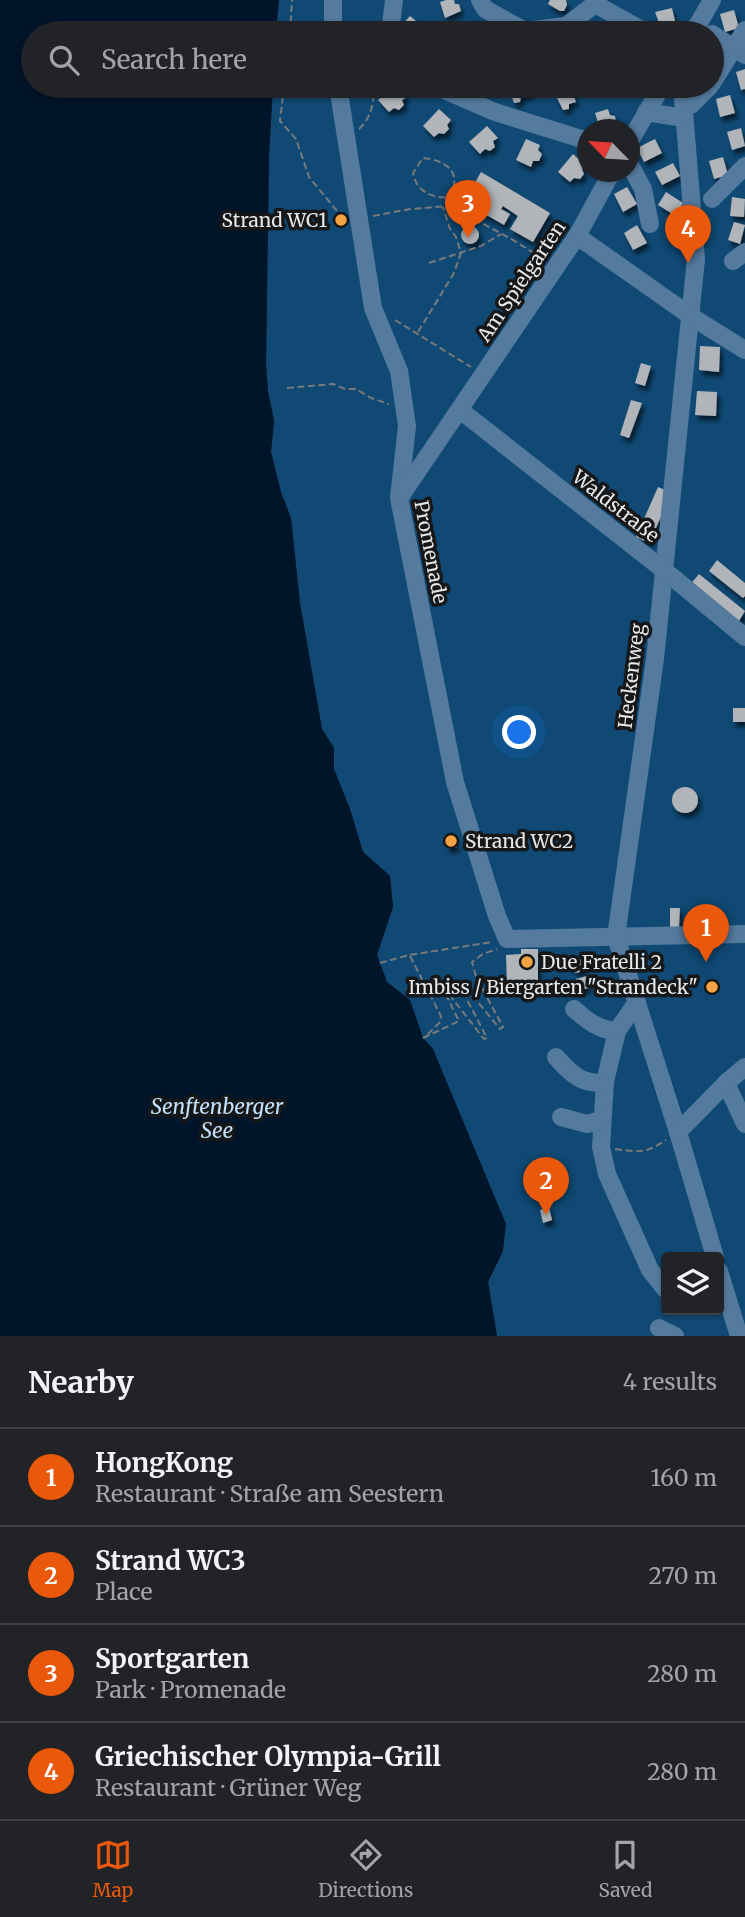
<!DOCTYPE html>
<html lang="en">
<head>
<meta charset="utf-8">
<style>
  body { margin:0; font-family:Merriweather,serif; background:#2e2f32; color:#f1f3f6 }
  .controls { position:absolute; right:21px; bottom:21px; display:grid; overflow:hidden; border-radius:7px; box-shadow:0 2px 5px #0004 }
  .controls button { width:63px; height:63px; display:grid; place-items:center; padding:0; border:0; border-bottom:2px solid #3f4043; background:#222326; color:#f1f3f6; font:35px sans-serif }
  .compass { position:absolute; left:577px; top:119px; width:63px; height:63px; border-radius:50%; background:#222326; box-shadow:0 2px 5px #0004; rotate:295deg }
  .you { position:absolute; left:520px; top:733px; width:24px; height:24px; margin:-18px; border:5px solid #fff; border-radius:50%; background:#1a73e8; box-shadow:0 0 0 10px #1a73e833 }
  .badge { display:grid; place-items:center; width:46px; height:46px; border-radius:50%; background:#ea580c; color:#fff; font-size:23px; font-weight:700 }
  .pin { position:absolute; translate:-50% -58px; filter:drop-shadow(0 2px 4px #0008) }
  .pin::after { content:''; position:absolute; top:37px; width:24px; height:21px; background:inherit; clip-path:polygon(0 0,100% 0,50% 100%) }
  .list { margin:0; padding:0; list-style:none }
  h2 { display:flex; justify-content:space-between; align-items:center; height:91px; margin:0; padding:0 28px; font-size:30px }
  h2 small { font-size:23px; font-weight:400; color:#a2a4a7 }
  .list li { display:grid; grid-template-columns:46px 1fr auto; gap:21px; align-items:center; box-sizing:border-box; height:98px; padding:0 28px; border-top:2px solid #3f4043 }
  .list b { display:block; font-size:26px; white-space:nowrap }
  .list p { margin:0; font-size:23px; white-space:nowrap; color:#a2a4a7 }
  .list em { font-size:23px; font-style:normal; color:#a2a4a7 }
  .icon { flex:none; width:38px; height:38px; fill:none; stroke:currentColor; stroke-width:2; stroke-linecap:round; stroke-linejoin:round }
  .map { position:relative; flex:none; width:745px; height:1336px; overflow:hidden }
  .search { position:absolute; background:#222326; box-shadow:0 2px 5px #0004; left:21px; right:21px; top:21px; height:77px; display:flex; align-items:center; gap:18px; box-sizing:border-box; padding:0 24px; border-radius:38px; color:#a2a4a7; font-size:26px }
  .sheet { height:483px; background:#222326 }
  nav { display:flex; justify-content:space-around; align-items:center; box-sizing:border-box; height:98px; border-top:2px solid #3f4043; background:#222326; font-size:19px; color:#a2a4a7 }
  nav a { display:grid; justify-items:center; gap:4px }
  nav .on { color:#ea580c }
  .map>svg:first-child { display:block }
  .green { fill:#0f4974; fill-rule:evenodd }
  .water { fill:#00142a }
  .building { fill:#b1b4b8; filter:url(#shadow) }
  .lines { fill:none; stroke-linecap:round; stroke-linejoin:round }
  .path { stroke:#787a7c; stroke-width:2; stroke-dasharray:7 3.5; stroke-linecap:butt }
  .minor { stroke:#547a9d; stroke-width:18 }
  .poi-dot { fill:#f4a344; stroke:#161719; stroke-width:2.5 }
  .labels { text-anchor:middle; stroke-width:7; stroke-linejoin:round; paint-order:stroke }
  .poi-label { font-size:19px; fill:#e6e8ea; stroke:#161719; text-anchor:end }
  .street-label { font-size:19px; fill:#e6e8ea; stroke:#161719 }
  .water-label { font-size:21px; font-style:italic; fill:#c3e1fd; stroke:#161719 }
</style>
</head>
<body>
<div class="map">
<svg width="745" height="1336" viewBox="0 0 745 1336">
  <defs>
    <filter id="shadow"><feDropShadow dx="3" dy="5" stdDeviation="2" flood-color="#0009"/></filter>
  </defs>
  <rect width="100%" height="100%" fill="#2d2f32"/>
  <path class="green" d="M279,0H745V1336H497L488,1282L503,1251L433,1049L423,1038L410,1000L387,982L377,955L393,907L390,876L363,852L350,809L334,769V748L322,729L300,603L291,518L281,492L271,452L274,421L268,392L266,364L269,157L273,86H712V33H276ZM588,130H630V172H588ZM666,1257H719V1310H666Z"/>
  <polygon class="water" points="0,0 279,0 276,33 33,33 33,86 273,86 269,157 266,364 268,392 274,421 271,452 281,492 291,518 300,603 322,729 334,748 334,769 350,809 363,852 390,876 393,907 377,955 387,982 410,1000 423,1038 433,1049 506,1224 503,1251 488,1282 497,1336 0,1336"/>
  <g class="building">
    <polygon points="446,0 454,0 455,4 459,4 461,11 445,18 440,2"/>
    <polygon points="550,0 566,0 567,5 564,11 560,11 548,4"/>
    <polygon points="672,8 675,21 669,23 668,27 661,28 655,12"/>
    <polygon points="734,10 739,28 725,32 720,14"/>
    <polygon points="410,16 421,25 416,30 418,33 404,33 399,28"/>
    <polygon points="480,21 496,28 494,33 475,33"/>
    <polygon points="745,69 745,89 741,90 736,72"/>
    <polygon points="395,86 407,97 402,100 404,105 399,110 394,108 389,112 378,100"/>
    <polygon points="508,86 529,86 532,93 521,97 520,102 514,103"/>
    <polygon points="571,89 576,102 569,104 569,109 563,110 555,94"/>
    <polygon points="730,95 735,113 720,117 716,99"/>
    <polygon points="439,109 451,120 447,125 449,129 444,134 439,133 434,137 423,126"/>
    <polygon points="608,109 610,115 615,116 616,122 600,129 595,113"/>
    <polygon points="487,126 498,138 493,141 495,147 490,151 485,149 480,154 469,142"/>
    <polygon points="741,128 745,146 732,150 727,132"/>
    <polygon points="526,139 540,145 538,150 542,154 539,161 533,161 531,167 516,160"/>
    <polygon points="655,139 662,153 644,162 637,148"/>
    <polygon points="573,154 585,165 582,169 584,174 580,179 574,178 570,182 558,172"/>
    <polygon points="723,157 728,175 714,179 709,161"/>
    <polygon points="673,163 680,176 662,185 655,172"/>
    <polygon points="481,172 550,213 533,242 510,229 518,216 503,206 501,209 510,214 504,225 464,202"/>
    <polygon points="627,187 637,204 623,212 614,194"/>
    <polygon points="666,192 683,203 676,216 658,205"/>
    <polygon points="732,197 745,199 744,217 730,216"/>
    <polygon points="734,222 745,225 740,244 728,240"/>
    <polygon points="637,225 647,243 633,250 624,233"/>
    <circle cx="470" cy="235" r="9"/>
    <polygon points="700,346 720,347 719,372 699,370"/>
    <polygon points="641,363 651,366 645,386 635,383"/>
    <polygon points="697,391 717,392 716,416 695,415"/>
    <polygon points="631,400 642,403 629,438 620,435"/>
    <polygon points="658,487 672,493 649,543 636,537"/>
    <polygon points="717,560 745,583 745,596 743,598 709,571"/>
    <polygon points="699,574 745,611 737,624 689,586"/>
    <rect x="733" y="708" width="12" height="14"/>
    <circle cx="685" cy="800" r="13"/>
    <polygon points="453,834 457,847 448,849 444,836"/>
    <rect x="696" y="907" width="9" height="18"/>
    <polygon points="670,908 680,908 679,927 670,927"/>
    <polygon points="521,949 538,949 538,987 507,986 506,955 521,954"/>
    <polygon points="583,959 585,971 575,973 572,962"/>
    <polygon points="587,976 589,988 578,990 576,979"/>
    <polygon points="549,1207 552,1220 543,1223 540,1210"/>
  </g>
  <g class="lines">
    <g class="path">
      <polyline points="290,33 292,0"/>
      <polyline points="284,86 280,121 296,139 309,177 337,211 343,213"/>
      <path d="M359,129C372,117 373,103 375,86"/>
      <path d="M449,197C464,173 446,160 423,158L413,173C416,191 432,199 449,197L450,205"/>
      <polyline points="373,216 410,209 450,206 513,240 542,258"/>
      <polyline points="429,263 481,246 501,234"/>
      <polyline points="395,320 471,367"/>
      <polyline points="418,332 454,273 461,253 456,237 450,229 443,207"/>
      <polyline points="287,388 333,384 345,389 356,389 371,398 389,404"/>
      <polyline points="410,956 441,1016 440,1022 427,1035"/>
      <polyline points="380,963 409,955 492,942"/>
      <polyline points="423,1038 459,1021 446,995 448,993 484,1039 487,1038 460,986 463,984 500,1029 503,1027 476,977 472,962 483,954 497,949"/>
      <path d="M615,1149C639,1152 645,1154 666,1140"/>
    </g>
    <g class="minor">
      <polyline points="333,0 333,33"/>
      <polyline points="480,0 485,9 525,31 566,26 595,4 598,0"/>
      <polyline points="595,4 647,33"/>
      <polyline points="390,33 394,0"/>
      <polyline points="693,33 712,0"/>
      <polyline points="712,34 745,55"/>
      <polyline points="712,83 745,30"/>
      <polyline points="338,86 373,308 399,371 407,426 399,498 455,782 497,916 507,939 745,934"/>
      <polyline points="435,86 495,112 588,141"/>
      <polyline points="682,86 696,259 655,659 616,937 678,1132 715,1257"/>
      <polyline points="691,105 710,86"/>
      <polyline points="646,112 684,118"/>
      <polyline points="630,141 662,86"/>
      <polyline points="630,165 643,189 650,224"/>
      <polyline points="712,199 745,166"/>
      <polyline points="577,236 692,317 745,350"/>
      <polyline points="733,261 745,252"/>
      <polyline points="460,410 665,571 745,637"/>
      <polyline points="400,497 577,236 612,172"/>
      <polyline points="637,1002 617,1031 605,1082 601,1147 607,1174 650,1270 666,1290"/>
      <path d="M574,1009C588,1021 598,1030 617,1031"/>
      <path d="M556,1057C570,1073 583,1086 605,1082"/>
      <polyline points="726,1083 745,1124"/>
      <polyline points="561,1117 587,1124 601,1120"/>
      <polyline points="678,1132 726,1083 745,1067"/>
      <polyline points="719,1271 739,1336"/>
      <polyline points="659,1328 675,1336"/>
    </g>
  </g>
  <g class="poi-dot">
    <circle cx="341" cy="220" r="7"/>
    <circle cx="451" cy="841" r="7"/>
    <circle cx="527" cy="962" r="7"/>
    <circle cx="712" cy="987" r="7"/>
  </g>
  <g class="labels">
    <g class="poi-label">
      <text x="327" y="227">Strand WC1</text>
      <text x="465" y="848" text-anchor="start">Strand WC2</text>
      <text x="541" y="969" text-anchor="start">Due Fratelli 2</text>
      <text x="698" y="994">Imbiss / Biergarten "Strandeck"</text>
    </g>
    <g class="street-label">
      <text transform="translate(521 281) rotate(-56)" y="7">Am Spielgarten</text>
      <text transform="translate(616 506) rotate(38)" y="7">Waldstraße</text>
      <text transform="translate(431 552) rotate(79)" y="7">Promenade</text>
      <text transform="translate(631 676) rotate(-83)" y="7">Heckenweg</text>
    </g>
    <g class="water-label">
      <text x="217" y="1114">Senftenberger<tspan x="217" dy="24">See</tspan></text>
    </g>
  </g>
</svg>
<div class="controls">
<button><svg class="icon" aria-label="layers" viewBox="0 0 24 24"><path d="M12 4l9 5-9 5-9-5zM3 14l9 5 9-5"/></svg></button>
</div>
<svg class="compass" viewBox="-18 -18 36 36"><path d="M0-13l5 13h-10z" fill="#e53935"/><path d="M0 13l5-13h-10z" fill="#a2a4a7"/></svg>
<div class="you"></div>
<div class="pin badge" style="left:706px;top:962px">1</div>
<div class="pin badge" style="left:546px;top:1215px">2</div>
<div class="pin badge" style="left:468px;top:238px">3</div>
<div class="pin badge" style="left:688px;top:263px">4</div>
<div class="search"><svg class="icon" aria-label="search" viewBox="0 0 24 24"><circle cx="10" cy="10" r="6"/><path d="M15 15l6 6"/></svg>Search here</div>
</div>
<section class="sheet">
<h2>Nearby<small>4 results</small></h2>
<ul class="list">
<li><span class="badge">1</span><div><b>HongKong</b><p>Restaurant · Straße am Seestern</p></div><em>160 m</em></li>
<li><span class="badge">2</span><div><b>Strand WC3</b><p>Place</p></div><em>270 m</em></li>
<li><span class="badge">3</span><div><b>Sportgarten</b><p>Park · Promenade</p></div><em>280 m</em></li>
<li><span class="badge">4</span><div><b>Griechischer Olympia-Grill</b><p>Restaurant · Grüner Weg</p></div><em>280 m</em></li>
</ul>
</section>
<nav>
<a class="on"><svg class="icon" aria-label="map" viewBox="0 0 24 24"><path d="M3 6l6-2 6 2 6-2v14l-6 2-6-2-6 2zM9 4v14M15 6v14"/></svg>Map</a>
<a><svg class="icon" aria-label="directions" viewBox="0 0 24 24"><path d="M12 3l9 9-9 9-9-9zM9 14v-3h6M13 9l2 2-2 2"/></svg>Directions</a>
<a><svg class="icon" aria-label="saved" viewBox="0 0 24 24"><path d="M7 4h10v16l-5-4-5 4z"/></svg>Saved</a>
</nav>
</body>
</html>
